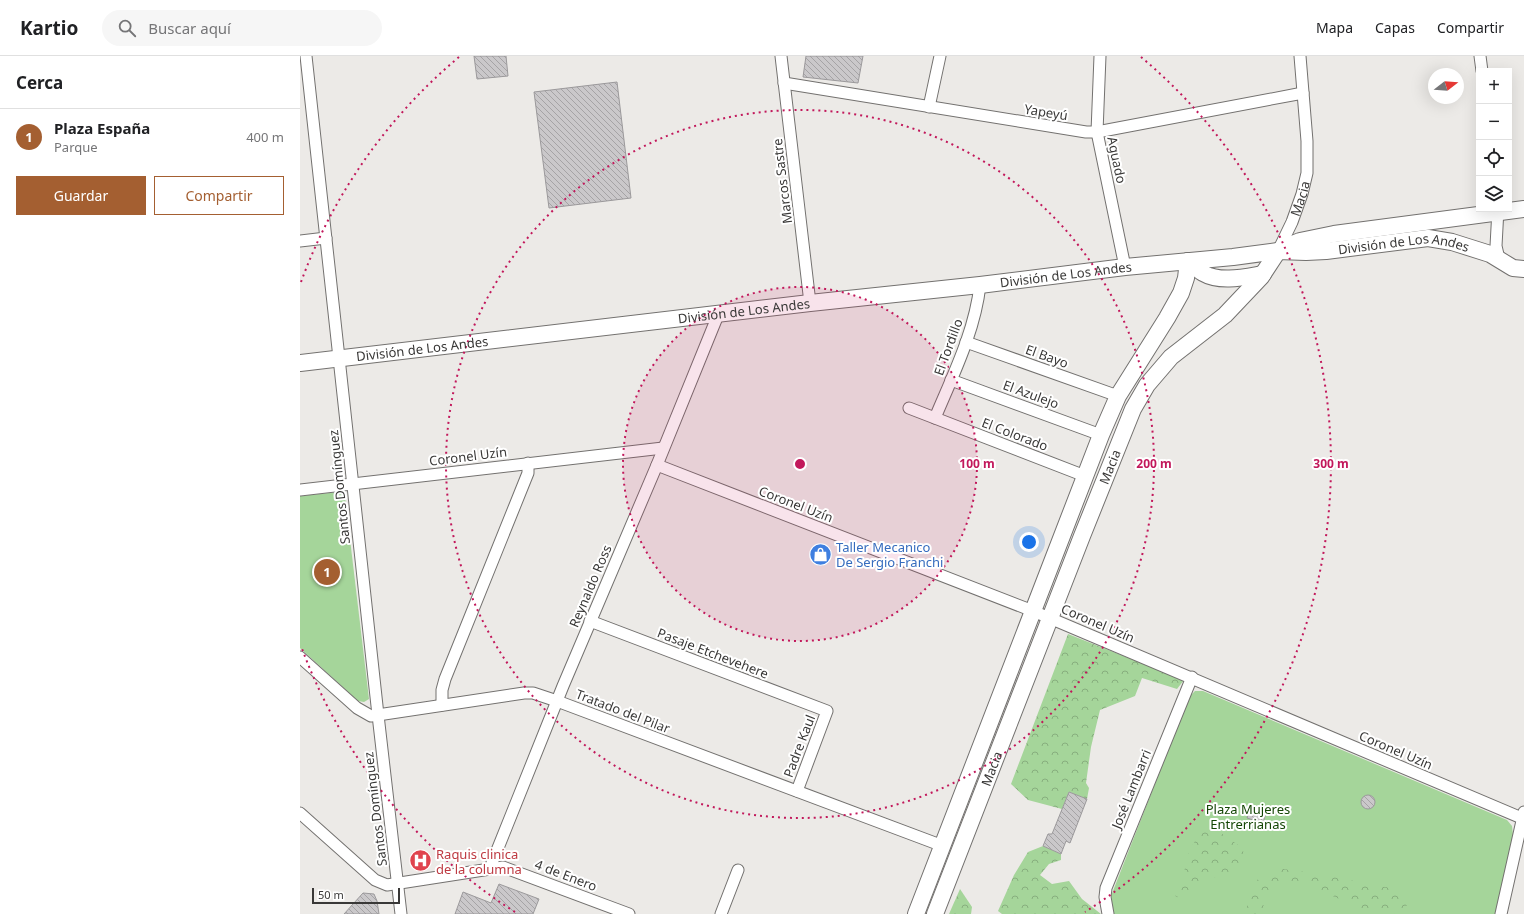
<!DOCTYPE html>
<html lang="es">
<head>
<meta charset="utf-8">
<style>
  body { margin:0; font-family:"Noto Sans",sans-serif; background:#f6f6f6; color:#202124 }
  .controls { position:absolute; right:12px; top:12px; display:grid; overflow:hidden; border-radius:0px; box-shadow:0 4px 16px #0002 }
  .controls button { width:36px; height:36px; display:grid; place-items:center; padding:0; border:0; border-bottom:1px solid #e0e0e0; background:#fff; color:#202124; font:20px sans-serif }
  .compass { position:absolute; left:1128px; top:12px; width:36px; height:36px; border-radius:50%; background:#fff; box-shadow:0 4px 16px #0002; rotate:73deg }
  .scale { position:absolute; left:12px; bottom:10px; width:88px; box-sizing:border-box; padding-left:4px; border:2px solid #393837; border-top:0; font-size:11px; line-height:14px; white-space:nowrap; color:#393837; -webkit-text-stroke:3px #fff; paint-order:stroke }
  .you { position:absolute; left:729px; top:486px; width:14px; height:14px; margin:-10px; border:3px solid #fff; border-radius:50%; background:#1a73e8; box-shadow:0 0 0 6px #1a73e833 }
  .badge { display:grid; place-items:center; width:26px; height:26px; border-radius:50%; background:#a45f31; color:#fff; font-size:13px; font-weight:700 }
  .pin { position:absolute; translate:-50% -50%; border:2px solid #fff; box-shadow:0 1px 4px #0006 }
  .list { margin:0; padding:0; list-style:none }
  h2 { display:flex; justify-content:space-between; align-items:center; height:52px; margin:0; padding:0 16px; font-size:17px }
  h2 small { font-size:13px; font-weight:400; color:#757577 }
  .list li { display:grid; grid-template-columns:26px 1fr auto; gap:12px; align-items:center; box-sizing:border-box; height:56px; padding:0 16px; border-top:1px solid #e0e0e0 }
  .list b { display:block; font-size:15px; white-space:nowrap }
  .list p { margin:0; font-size:13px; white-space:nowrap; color:#757577 }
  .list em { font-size:13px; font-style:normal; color:#757577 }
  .actions { display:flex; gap:8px; padding:12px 16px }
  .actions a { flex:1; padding:9px 0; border:1px solid #a45f31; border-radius:0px; text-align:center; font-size:14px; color:#a45f31 }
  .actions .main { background:#a45f31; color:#fff }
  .icon { flex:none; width:22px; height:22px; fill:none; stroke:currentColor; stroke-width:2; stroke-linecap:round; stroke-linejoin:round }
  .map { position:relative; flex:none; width:1224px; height:858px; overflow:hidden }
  header { display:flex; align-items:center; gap:24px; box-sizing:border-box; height:56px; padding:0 20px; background:#fff; border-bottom:1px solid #e0e0e0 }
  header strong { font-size:19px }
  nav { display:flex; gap:22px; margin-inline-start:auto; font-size:14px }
  .search { width:280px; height:36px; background:#f6f6f6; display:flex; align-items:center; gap:10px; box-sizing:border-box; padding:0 14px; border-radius:22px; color:#757577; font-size:15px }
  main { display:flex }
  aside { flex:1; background:#fff }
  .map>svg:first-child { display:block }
  .green { fill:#a5d59a }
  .forest { fill:url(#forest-crowns) }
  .building { fill:url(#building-back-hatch); stroke:#9b999b }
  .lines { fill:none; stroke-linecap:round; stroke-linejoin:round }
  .street-casing { stroke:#73716f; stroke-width:13 }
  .secondary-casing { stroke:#73716f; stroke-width:18 }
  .street { stroke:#fff; stroke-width:11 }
  .secondary { stroke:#fff; stroke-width:16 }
  .ring { fill:none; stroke:#c2185b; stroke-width:2; stroke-dasharray:2 4 }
  .labels { text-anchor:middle; stroke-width:4; stroke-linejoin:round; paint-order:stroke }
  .street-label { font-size:13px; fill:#393837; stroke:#fff }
  .shop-label { font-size:13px; fill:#366cbe; stroke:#fff; text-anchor:start }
  .park-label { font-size:13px; fill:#144604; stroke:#fff }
  .health-label { font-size:13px; fill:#be3a42; stroke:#fff; text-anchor:start }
  .centre { fill:#c2185b; stroke:#fff; stroke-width:2 }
  .ring-label { font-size:12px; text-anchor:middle; font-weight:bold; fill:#c2185b; stroke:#fff; stroke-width:4; stroke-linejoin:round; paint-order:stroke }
</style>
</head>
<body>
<header>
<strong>Kartio</strong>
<div class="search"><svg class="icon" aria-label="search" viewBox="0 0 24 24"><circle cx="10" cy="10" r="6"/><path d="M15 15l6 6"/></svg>Buscar aquí</div>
<nav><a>Mapa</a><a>Capas</a><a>Compartir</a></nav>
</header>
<main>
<aside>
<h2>Cerca<small></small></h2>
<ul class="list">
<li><span class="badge">1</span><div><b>Plaza España</b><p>Parque</p></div><em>400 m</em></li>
</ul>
<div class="actions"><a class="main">Guardar</a><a>Compartir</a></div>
</aside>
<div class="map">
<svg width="1224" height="858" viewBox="0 0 1224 858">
  <defs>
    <pattern id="forest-crowns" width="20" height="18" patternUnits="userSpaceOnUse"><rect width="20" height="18" fill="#a5d59a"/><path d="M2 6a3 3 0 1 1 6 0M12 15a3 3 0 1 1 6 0" fill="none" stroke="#87ae7e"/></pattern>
    <pattern id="building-back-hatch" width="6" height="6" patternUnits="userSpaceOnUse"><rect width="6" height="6" fill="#cac8ca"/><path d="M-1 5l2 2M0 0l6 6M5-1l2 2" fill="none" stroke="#a5a3a5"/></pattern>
  </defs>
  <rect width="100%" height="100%" fill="#eceae7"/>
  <g class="green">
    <polygon points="39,436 45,441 69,643 64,646 58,645 0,592 0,440"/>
    <polygon points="895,635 903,635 1207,764 1212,770 1213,779 1196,858 814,858 811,840 889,641"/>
  </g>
  <g class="forest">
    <polygon points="768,578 884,624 877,633 842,622 835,640 800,654 791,691 786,727 789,732 787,743 769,736 762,753 728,744 711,728"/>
    <polygon points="901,775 921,777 941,791 946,801 941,815 899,825 882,843 875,840 884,816 889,795"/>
    <polygon points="743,790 761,798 761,804 749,808 740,819 752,828 769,825 782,843 801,858 702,858 698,855 714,819 728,796"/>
    <polygon points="976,812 1013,817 1096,833 1109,848 1093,858 1065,855 1009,829 979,826 965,841 962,858 945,858 954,826"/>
    <polygon points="660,833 672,851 671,858 649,858"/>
  </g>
  <g class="building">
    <polygon points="174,0 206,0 208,20 177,23"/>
    <polygon points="506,0 563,0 558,27 503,21"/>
    <polygon points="317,26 331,142 249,152 234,36"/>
    <polygon points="769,736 787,743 770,787 766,785 761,798 743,790 748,778 752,778"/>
    <circle cx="1068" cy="746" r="7"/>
    <polygon points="950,752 966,757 963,767 947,762"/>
    <polygon points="199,828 239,843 233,858 155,858 163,836 191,847"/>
    <polygon points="63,837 74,838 77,845 79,858 44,858"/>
  </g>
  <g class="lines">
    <defs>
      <g id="street">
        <polyline points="6,0 78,659 101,858"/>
        <polyline points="481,0 510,247"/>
        <polyline points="800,0 797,76 825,211"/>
        <polyline points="1180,0 1182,15"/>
        <polyline points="484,27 786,76 797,76 1003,37"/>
        <polyline points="629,51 640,0"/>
        <polyline points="1198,153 1196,190 1199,203"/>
        <polyline points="0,185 26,182"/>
        <path id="s1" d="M978,195L992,166L1002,138L1007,117V85L1000,0"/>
        <polyline points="666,286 818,340"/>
        <polyline points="651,324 801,379"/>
        <polyline points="609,352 785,420"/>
        <path d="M635,362C653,319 675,275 680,229"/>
        <polyline points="357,409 733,555 1224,763"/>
        <polyline points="0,434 363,392"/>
        <polyline points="290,565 527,655 497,735"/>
        <polyline points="0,601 57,652 71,660 224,637 233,637 257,645 643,790"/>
        <polyline points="142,649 142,634 145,623 228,417 228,407"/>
        <polyline points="0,757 75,824 87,829 203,811 329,858"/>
        <polyline points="190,812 263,630 357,409 418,259"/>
        <polyline points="421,858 438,814"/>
        <polyline points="808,858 805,841 806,832 892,621"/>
        <polyline points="1201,858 1224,756"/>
      </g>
      <g id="secondary">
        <polyline points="983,192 1000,185 1034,178 1224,153"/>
        <path d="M888,205C893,209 898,214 903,217C920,227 945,221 963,218"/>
        <path id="s2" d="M0,307L510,247L680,229L825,211L933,201L978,195L1006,196L1026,195L1128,182L1152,186L1190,198L1213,212L1224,213"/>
        <polyline points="616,858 801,379 818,340 867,262 881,237 886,222 888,205"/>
        <path id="s3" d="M635,858L782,480L833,353L847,329L871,301L925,259L961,221L978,195"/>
      </g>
    </defs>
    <use href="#street" class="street-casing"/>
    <use href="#secondary" class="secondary-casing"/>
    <use href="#street" class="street"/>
    <use href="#secondary" class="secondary"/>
  </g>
  <circle cx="500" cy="408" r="177" fill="#c2185b" fill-opacity=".12"/>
  <g class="ring">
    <circle cx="500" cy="408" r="177"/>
    <circle cx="500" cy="408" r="354"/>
    <path d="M215 856A531 531 0 0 1 1 590M1 226A531 531 0 0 1 159 1M841 1A531 531 0 0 1 785 856"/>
  </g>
  <defs>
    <symbol id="shop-disc" viewBox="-11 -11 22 22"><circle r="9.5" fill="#3f7fe0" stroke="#fff"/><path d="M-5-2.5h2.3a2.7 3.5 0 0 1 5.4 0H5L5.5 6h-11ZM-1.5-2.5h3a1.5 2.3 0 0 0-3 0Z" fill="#fff"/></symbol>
    <symbol id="hospital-disc" viewBox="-11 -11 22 22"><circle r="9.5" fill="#e0444e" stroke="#fff"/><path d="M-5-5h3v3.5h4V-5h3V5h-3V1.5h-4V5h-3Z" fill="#fff"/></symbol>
  </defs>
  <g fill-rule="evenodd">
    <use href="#shop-disc" x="508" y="486" width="25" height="25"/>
    <use href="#hospital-disc" x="108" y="792" width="25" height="25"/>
  </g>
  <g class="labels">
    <g class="street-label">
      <text transform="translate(746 56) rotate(9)" y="5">Yapeyú</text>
      <text transform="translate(817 104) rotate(78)" y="5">Aguado</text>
      <text transform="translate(482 125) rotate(-97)" y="5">Marcos Sastre</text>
      <text dy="5" stroke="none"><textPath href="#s1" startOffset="57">Macia</textPath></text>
      <text dy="5" stroke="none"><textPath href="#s2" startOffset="1111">División de Los Andes</textPath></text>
      <text dy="5" stroke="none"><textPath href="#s2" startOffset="771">División de Los Andes</textPath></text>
      <text dy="5" stroke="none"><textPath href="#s2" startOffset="447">División de Los Andes</textPath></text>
      <text transform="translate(648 291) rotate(-70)" y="5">El Tordillo</text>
      <text dy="5" stroke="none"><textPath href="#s2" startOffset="123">División de Los Andes</textPath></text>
      <text transform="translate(747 300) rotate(20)" y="5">El Bayo</text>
      <text transform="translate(731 338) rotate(20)" y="5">El Azulejo</text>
      <text transform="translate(715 378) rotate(21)" y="5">El Colorado</text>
      <text transform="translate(168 400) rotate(-7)" y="5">Coronel Uzín</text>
      <text dy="5" stroke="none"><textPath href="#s3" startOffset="480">Macia</textPath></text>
      <text transform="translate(39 431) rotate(-96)" y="5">Santos Domínguez</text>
      <text transform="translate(496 448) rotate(21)" y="5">Coronel Uzín</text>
      <text transform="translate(290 530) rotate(-67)" y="5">Reynaldo Ross</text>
      <text transform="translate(798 567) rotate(23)" y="5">Coronel Uzín</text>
      <text transform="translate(413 597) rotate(21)" y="5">Pasaje Etchevehere</text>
      <text transform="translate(323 655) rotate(21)" y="5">Tratado del Pilar</text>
      <text transform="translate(499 690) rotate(-69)" y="5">Padre Kaul</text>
      <text transform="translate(1096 694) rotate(23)" y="5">Coronel Uzín</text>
      <text dy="5" stroke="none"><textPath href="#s3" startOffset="156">Macia</textPath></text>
      <text transform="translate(831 733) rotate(-68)" y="5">José Lambarri</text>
      <text transform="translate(75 753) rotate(-97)" y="5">Santos Domínguez</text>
      <text transform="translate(266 819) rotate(21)" y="5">4 de Enero</text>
    </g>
    <g class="shop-label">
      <text x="536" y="496">Taller Mecanico<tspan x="536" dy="15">De Sergio Franchi</tspan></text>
    </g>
    <g class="park-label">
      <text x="948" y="758">Plaza Mujeres<tspan x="948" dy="15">Entrerrianas</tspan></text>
    </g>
    <g class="health-label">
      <text x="136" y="803">Raquis clinica<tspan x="136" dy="15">de la columna</tspan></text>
    </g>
  </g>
  <circle cx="500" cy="408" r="6" class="centre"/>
  <g class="ring-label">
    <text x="677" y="412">100 m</text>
    <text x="854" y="412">200 m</text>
    <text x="1031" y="412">300 m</text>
  </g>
</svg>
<div class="controls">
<button>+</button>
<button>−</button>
<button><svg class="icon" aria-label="locate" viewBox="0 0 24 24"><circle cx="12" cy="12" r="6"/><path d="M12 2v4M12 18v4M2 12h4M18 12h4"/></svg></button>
<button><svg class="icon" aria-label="layers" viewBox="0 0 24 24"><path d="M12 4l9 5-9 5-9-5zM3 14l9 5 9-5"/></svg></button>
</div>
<svg class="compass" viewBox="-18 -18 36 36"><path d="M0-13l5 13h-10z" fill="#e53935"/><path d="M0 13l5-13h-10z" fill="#757577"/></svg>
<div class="scale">50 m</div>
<div class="you"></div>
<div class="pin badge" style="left:27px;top:516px">1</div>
</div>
</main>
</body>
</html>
